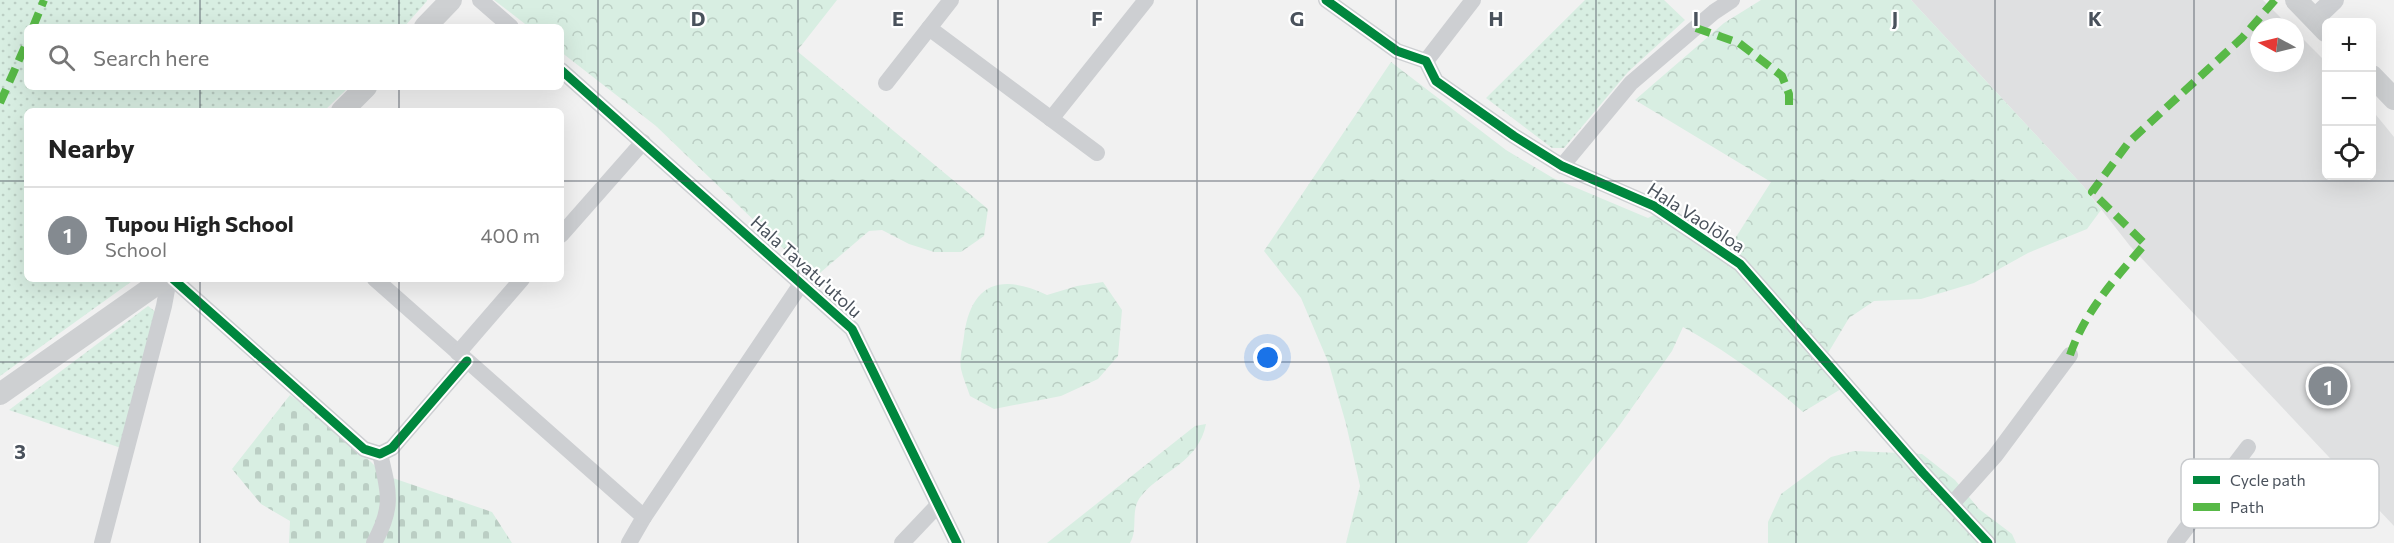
<!DOCTYPE html>
<html lang="en">
<head>
<meta charset="utf-8">
<style>
  body { margin:0; font-family:Commissioner,sans-serif; background:#f2f2f2; color:#222 }
  .controls { position:absolute; right:18px; top:18px; display:grid; overflow:hidden; border-radius:9px; box-shadow:0 6px 24px #0002 }
  .controls button { width:54px; height:54px; display:grid; place-items:center; padding:0; border:0; border-bottom:2px solid #e0e0e0; background:#fff; color:#222; font:30px sans-serif }
  .compass { position:absolute; left:2250px; top:18px; width:54px; height:54px; border-radius:50%; background:#fff; box-shadow:0 6px 24px #0002; rotate:277deg }
  .you { position:absolute; left:1268px; top:358px; width:21px; height:21px; margin:-15px; border:4px solid #fff; border-radius:50%; background:#1a73e8; box-shadow:0 0 0 9px #1a73e833 }
  .badge { display:grid; place-items:center; width:39px; height:39px; border-radius:50%; background:#848a90; color:#fff; font-size:20px; font-weight:700 }
  .pin { position:absolute; translate:-50% -50%; border:3px solid #fff; box-shadow:0 2px 6px #0006 }
  .list { margin:0; padding:0; list-style:none }
  h2 { display:flex; justify-content:space-between; align-items:center; height:78px; margin:0; padding:0 24px; font-size:26px }
  h2 small { font-size:20px; font-weight:400; color:#767676 }
  .list li { display:grid; grid-template-columns:39px 1fr auto; gap:18px; align-items:center; box-sizing:border-box; height:96px; padding:0 24px; border-top:2px solid #e0e0e0 }
  .list b { display:block; font-size:22px; white-space:nowrap }
  .list p { margin:0; font-size:20px; white-space:nowrap; color:#767676 }
  .list em { font-size:20px; font-style:normal; color:#767676 }
  .icon { flex:none; width:33px; height:33px; fill:none; stroke:currentColor; stroke-width:2; stroke-linecap:round; stroke-linejoin:round }
  .map { position:relative; flex:none; width:2394px; height:543px; overflow:hidden }
  .search { position:absolute; background:#fff; box-shadow:0 6px 24px #0002; left:24px; top:24px; width:540px; height:66px; display:flex; align-items:center; gap:15px; box-sizing:border-box; padding:0 21px; border-radius:9px; color:#767676; font-size:22px }
  .panel { position:absolute; background:#fff; box-shadow:0 6px 24px #0002; left:24px; top:108px; width:540px; height:174px; border-radius:9px }
  .map>svg:first-child { display:block }
  .education { fill:#dfe0e1 }
  .grass { fill:url(#grass-dots) }
  .forest { fill:url(#forest-crowns) }
  .cemetery { fill:url(#cemetery-stones) }
  .lines { fill:none; stroke-linecap:round; stroke-linejoin:round }
  .minor { stroke:#cdcfd2; stroke-width:16 }
  .tertiary { stroke:#cdcfd2; stroke-width:20 }
  .secondary { stroke:#ced0d2; stroke-width:22 }
  .quiet { stroke:#58b947; stroke-width:8; stroke-dasharray:15 8; stroke-linecap:butt }
  .cycleway-casing { stroke:#fff; stroke-width:13 }
  .cycleway { stroke:#00873e; stroke-width:9 }
  .grid { fill:none; stroke:#4a525c; stroke-width:1.5; stroke-opacity:0.55 }
  .labels { text-anchor:middle; stroke-width:4.5; stroke-linejoin:round; paint-order:stroke }
  .street-label { font-size:18px; fill:#4a525c; stroke:#fff }
  .key { fill:#fff; stroke:#c9cbce; stroke-width:1.5 }
  .key-label { font-size:16px; fill:#4a525c }
  .grid-label { font-size:20px; text-anchor:middle; font-weight:bold; fill:#4a525c; stroke:#fff; stroke-width:4.5; stroke-linejoin:round; paint-order:stroke }
</style>
</head>
<body>
<div class="map">
<svg width="2394" height="543" viewBox="0 0 2394 543">
  <defs>
    <pattern id="grass-dots" width="8" height="8" patternUnits="userSpaceOnUse" patternTransform="scale(1.5)"><rect width="8" height="8" fill="#d8eee2"/><path d="M2 2h.1M6 6h.1" fill="none" stroke="#bbcec4" stroke-width="1.8" stroke-linecap="round"/></pattern>
    <pattern id="forest-crowns" width="20" height="18" patternUnits="userSpaceOnUse" patternTransform="scale(1.5)"><rect width="20" height="18" fill="#d8eee2"/><path d="M2 6a3 3 0 1 1 6 0M12 15a3 3 0 1 1 6 0" fill="none" stroke="#bbcec4"/></pattern>
    <pattern id="cemetery-stones" width="16" height="16" patternUnits="userSpaceOnUse" patternTransform="scale(1.5)"><rect width="16" height="16" fill="#d8eee2"/><path d="M2 7V4a2 2 0 0 1 4 0v3zM10 15v-3a2 2 0 0 1 4 0v3z" fill="#bbcec4"/></pattern>
  </defs>
  <rect width="100%" height="100%" fill="#f1f1f1"/>
  <polygon class="education" points="1911,0 2263,0 2290,27 2259,27 2259,63 2295,63 2295,31 2326,62 2326,176 2372,176 2372,110 2394,137 2394,526 2130,246 2083,186"/>
  <g class="grass">
    <polygon points="0,0 427,0 427,1 404,27 27,27 27,87 349,87 324,111 27,111 27,279 135,279 0,376"/>
    <polygon points="1585,0 1664,0 1685,20 1628,72 1564,148 1552,148 1486,98"/>
    <polygon points="148,306 157,313 121,448 9,410"/>
  </g>
  <g class="forest">
    <polygon points="494,0 837,0 797,51 988,209 984,236 961,252 934,252 909,244 882,230 869,231 814,278 656,126 561,52 561,27 529,27"/>
    <path d="M1761,0H1911L2083,186L2101,210L2087,229L2028,253L1974,283L1921,299L1874,301L1849,318L1828,353L1841,389L1803,412C1765,379 1728,352 1683,327L1672,351L1619,426L1527,543H1346L1360,486L1346,424L1329,364L1301,298L1264,251L1391,62L1506,150L1553,178L1648,218L1668,208L1729,248L1771,182L1635,100L1724,23Z"/>
    <path d="M1103,282L1122,310L1118,356L1098,379L1061,396L994,409L970,396C967,387 963,378 961,369C959,359 963,346 964,336C971,283 1001,273 1047,295L1077,286Z"/>
    <path d="M1206,424C1198,463 1164,469 1142,495C1129,509 1139,528 1130,543H1047L1195,426Z"/>
    <polygon points="1854,451 1922,454 1955,480 1979,509 2012,534 2016,543 1768,543 1768,522 1781,494 1831,457"/>
  </g>
  <polygon class="cemetery" points="290,395 337,428 384,475 492,512 512,543 289,543 290,521 261,504 232,469"/>
  <g class="lines">
    <g class="minor">
      <polyline points="480,0 511,27"/>
      <polyline points="1326,0 1397,51 1426,61 1436,81 1514,136 1562,166 1654,206 1740,264 1923,473 1988,543"/>
      <polyline points="929,28 1097,153"/>
      <polyline points="1426,61 1473,0"/>
      <polyline points="561,70 852,329 957,543"/>
      <polyline points="886,83 951,0"/>
      <polyline points="1051,119 1146,0"/>
      <polyline points="1562,166 1631,83 1714,12 1732,0"/>
      <polyline points="561,235 643,142"/>
      <polyline points="173,279 364,449 380,454 392,448 467,361"/>
      <polyline points="375,279 644,517 629,543"/>
      <polyline points="458,353 522,279"/>
      <polyline points="1952,504 1995,456 2070,355"/>
      <polyline points="644,517 801,284"/>
      <polyline points="102,543 164,306 169,279"/>
      <path d="M374,543C394,507 389,492 380,454"/>
      <polyline points="902,543 938,505"/>
      <polyline points="2175,543 2248,447"/>
    </g>
    <polyline class="tertiary" points="2314,19 2334,0"/>
    <g class="secondary">
      <polyline points="2296,0 2326,31"/>
      <polyline points="425,27 451,0"/>
      <polyline points="2372,76 2394,99"/>
      <polyline points="342,111 366,87"/>
      <polyline points="0,394 164,279"/>
    </g>
    <g class="quiet">
      <polyline points="33,27 44,0"/>
      <polyline points="1696,28 1739,43 1782,76 1789,94 1789,110"/>
      <polyline points="0,103 27,42"/>
      <path d="M2070,355C2085,311 2115,279 2145,244L2092,192L2129,142L2242,38L2275,0"/>
    </g>
    <defs>
      <g id="cycleway">
        <polyline points="1326,0 1397,51 1426,61 1436,81 1514,136 1562,166 1654,206 1740,264 1923,473 1988,543"/>
        <polyline points="561,70 852,329 957,543"/>
        <polyline points="173,279 364,449 380,454 392,448 467,361"/>
      </g>
    </defs>
    <use href="#cycleway" class="cycleway-casing"/>
    <use href="#cycleway" class="cycleway"/>
  </g>
  <path class="grid" d="M200,0V27M399,0V27M598,0V543M798,0V543M998,0V543M1197,0V543M1396,0V543M1596,0V543M1796,0V543M1995,0V543M2194,0V543M200,87V111M399,87V111M0,181H27M561,181H2394M200,279V543M399,279V543M0,362H2394"/>
  <g class="labels">
    <g class="street-label">
      <text transform="translate(1696 218) rotate(33)" y="6">Hala Vaolōloa</text>
      <text transform="translate(806 267) rotate(42)" y="6">Hala Tavatu'utolu</text>
    </g>
  </g>
  <rect x="2181" y="459" width="198" height="69" rx="9" class="key"/>
  <rect x="2193" y="476" width="27" height="8" fill="#00873e"/>
  <rect x="2193" y="503" width="27" height="8" fill="#58b947"/>
  <g class="key-label">
    <text x="2230" y="486">Cycle path</text>
    <text x="2230" y="513">Path</text>
  </g>
  <g class="grid-label">
    <text x="698" y="26">D</text>
    <text x="898" y="26">E</text>
    <text x="1097" y="26">F</text>
    <text x="1297" y="26">G</text>
    <text x="1496" y="26">H</text>
    <text x="1696" y="26">I</text>
    <text x="1895" y="26">J</text>
    <text x="2095" y="26">K</text>
    <text x="20" y="459">3</text>
  </g>
</svg>
<div class="controls">
<button>+</button>
<button>−</button>
<button><svg class="icon" aria-label="locate" viewBox="0 0 24 24"><circle cx="12" cy="12" r="6"/><path d="M12 2v4M12 18v4M2 12h4M18 12h4"/></svg></button>
</div>
<svg class="compass" viewBox="-18 -18 36 36"><path d="M0-13l5 13h-10z" fill="#e53935"/><path d="M0 13l5-13h-10z" fill="#767676"/></svg>
<div class="you"></div>
<div class="pin badge" style="left:2328px;top:386px">1</div>
<div class="search"><svg class="icon" aria-label="search" viewBox="0 0 24 24"><circle cx="10" cy="10" r="6"/><path d="M15 15l6 6"/></svg>Search here</div>
<section class="panel">
<h2>Nearby<small></small></h2>
<ul class="list">
<li><span class="badge">1</span><div><b>Tupou High School</b><p>School</p></div><em>400 m</em></li>
</ul>
</section>
</div>
</body>
</html>
